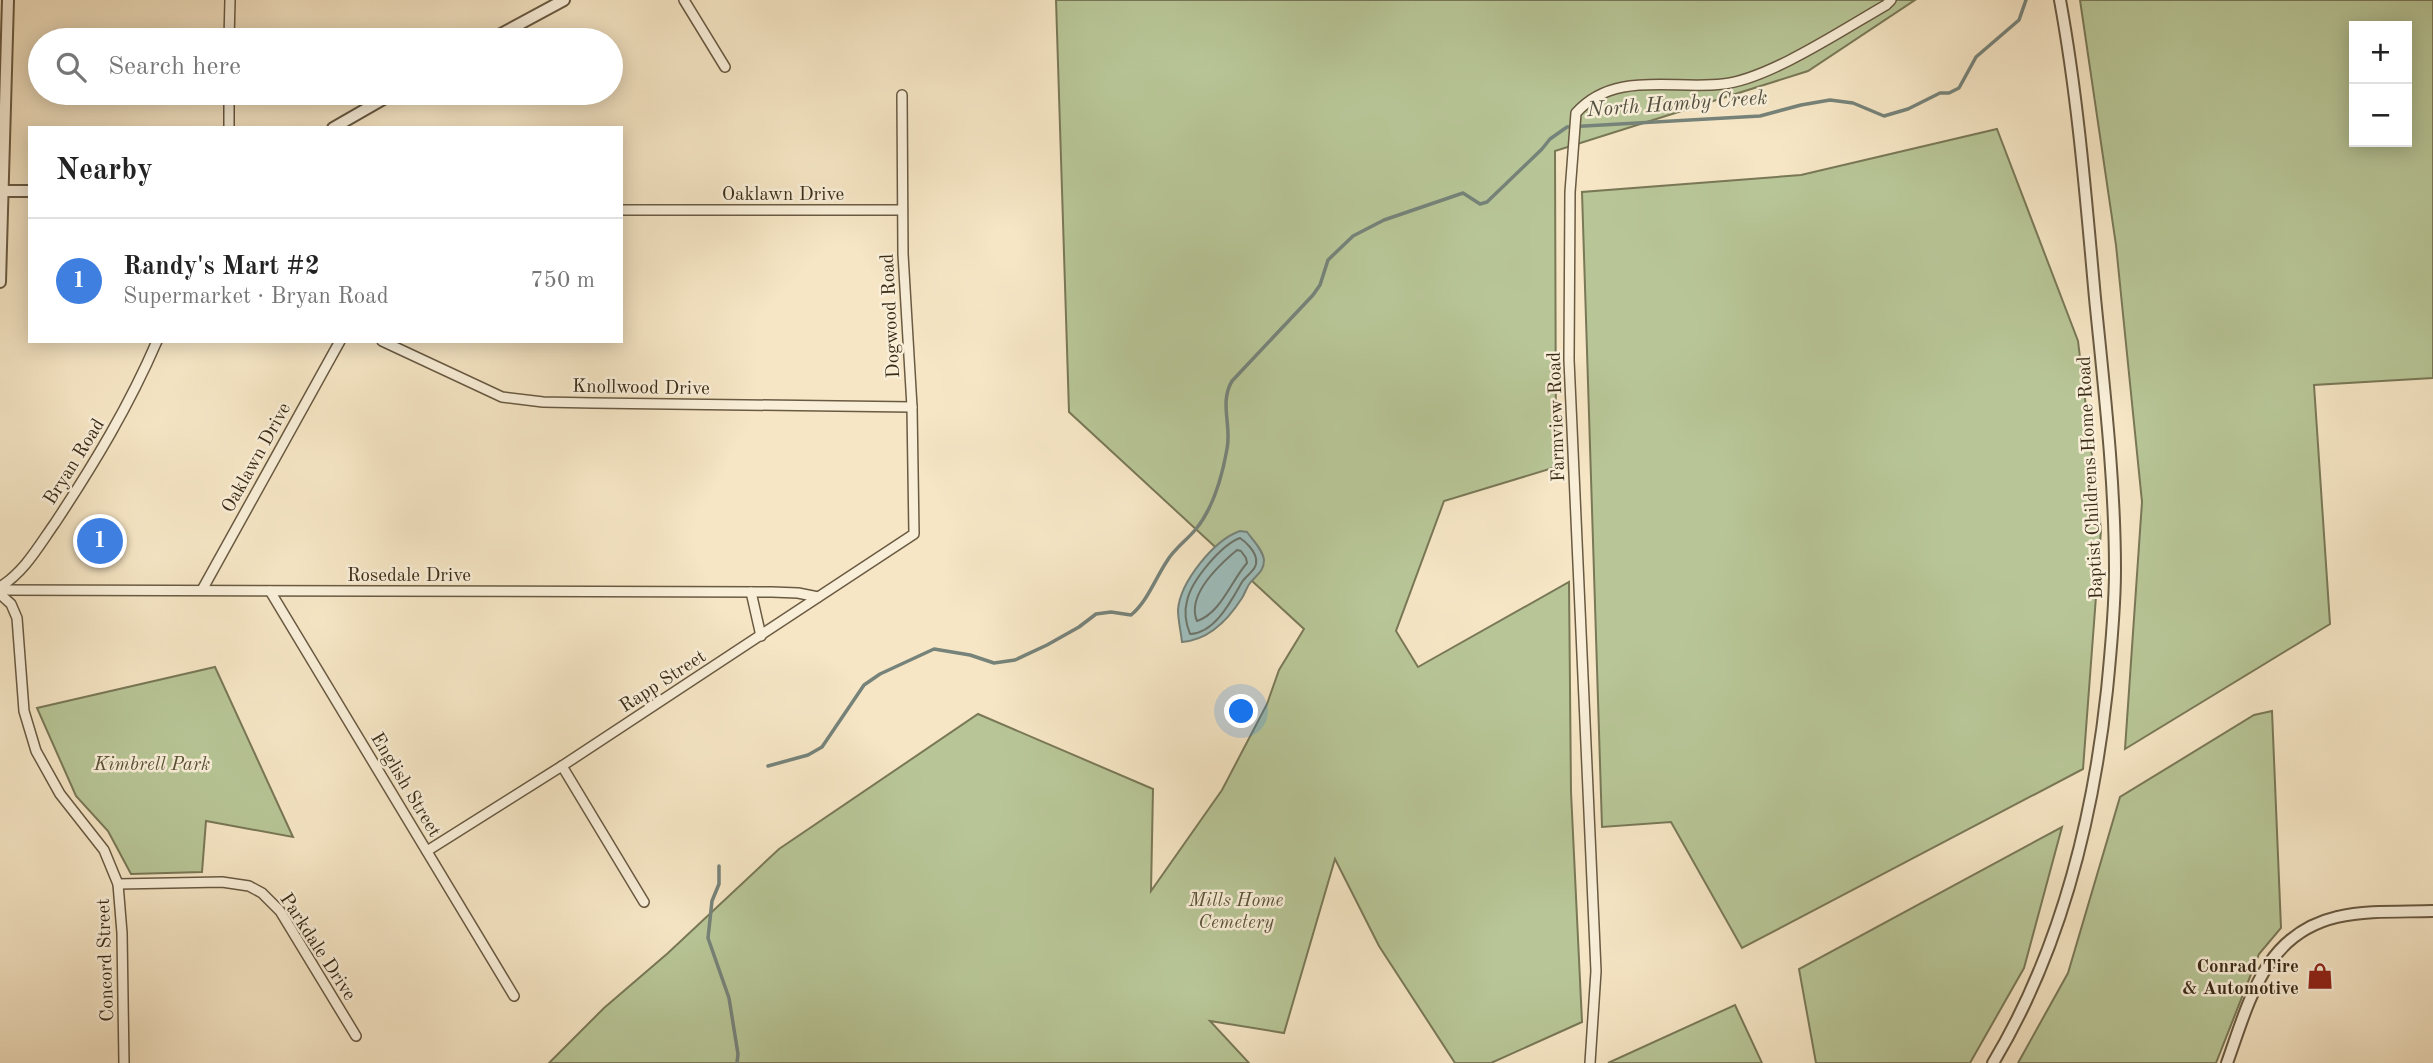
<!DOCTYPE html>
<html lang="en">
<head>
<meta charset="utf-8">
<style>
  body { margin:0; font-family:"Old Standard TT",serif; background:#f2f2f2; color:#222 }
  .controls { position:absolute; right:21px; top:21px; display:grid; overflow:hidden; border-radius:0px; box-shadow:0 4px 18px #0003 }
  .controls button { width:63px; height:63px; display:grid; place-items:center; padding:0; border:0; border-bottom:2px solid #e0e0e0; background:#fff; color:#222; font:35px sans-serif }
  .you { position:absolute; left:1242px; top:712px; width:24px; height:24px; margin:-18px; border:5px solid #fff; border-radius:50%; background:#1a73e8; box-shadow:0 0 0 10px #1a73e833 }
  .badge { display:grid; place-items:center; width:46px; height:46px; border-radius:50%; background:#b45309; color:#fff; font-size:23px; font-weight:700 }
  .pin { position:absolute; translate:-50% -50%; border:4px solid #fff; box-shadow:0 2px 7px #0006 }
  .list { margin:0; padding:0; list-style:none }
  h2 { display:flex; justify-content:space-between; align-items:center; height:91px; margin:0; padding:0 28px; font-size:30px }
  h2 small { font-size:23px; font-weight:400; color:#767676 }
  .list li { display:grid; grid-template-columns:46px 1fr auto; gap:21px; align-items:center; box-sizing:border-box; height:126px; padding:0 28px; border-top:2px solid #e0e0e0 }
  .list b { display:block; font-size:26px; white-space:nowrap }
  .list p { margin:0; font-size:23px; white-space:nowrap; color:#767676 }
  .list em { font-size:23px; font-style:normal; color:#767676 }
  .icon { flex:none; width:38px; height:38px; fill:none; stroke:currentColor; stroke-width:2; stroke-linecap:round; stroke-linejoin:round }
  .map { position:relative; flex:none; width:2433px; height:1063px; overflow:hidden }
  .search { position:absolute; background:#fff; box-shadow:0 4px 18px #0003; left:28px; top:28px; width:595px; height:77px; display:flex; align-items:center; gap:18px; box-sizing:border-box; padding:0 24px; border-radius:38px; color:#767676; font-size:26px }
  .panel { position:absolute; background:#fff; box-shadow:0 4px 18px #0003; left:28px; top:126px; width:595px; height:217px; border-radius:0px }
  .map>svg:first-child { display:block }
  .green { fill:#b8c697; stroke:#797857; stroke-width:2; fill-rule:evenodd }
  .water { fill:#9ebebc; stroke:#76837a; stroke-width:2 }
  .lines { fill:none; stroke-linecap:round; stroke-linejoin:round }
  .shore { stroke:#6c746a; stroke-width:2 }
  .stream { stroke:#76837a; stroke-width:3.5 }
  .minor-casing { stroke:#695a42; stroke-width:12 }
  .tertiary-casing { stroke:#695a42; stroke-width:14 }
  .minor { stroke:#f9efd9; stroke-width:9 }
  .tertiary { stroke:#f9efd9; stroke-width:10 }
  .labels { text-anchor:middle; stroke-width:5; stroke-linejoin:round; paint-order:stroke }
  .street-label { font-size:19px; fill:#3a2b17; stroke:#f9efd9 }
  .park-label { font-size:19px; font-style:italic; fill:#5a5237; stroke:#f9efd9 }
  .poi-label { font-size:19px; font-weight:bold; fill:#3a2b17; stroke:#f9efd9; text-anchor:end }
  .water-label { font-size:21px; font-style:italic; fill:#535040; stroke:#f9efd9 }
</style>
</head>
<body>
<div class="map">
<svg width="2433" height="1063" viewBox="0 0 2433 1063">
  <rect width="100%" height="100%" fill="#f6e6c5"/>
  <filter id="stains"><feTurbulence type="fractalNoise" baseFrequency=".00286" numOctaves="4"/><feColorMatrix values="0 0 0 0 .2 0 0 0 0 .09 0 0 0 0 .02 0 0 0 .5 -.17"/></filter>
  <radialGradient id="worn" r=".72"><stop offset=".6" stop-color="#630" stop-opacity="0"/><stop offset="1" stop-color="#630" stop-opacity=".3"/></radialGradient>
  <g class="green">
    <polygon points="1056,0 1915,0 1808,71 1555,151 1556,467 1444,501 1396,631 1418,667 1569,582 1571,792 1582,1022 1491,1063 1455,1063 1379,946 1335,859 1284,1033 1210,1021 1249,1063 549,1063 604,1008 668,953 779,849 978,714 1153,789 1151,891 1222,790 1267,704 1279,670 1304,629 1069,412"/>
    <path d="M2080,0H2433V378L2314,385L2330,624L2125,749L2142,502L2116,245ZM2354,26H2407V142H2354Z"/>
    <polygon points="1997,129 2078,341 2101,530 2083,769 1742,948 1671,822 1602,827 1582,192 1801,175"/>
    <polygon points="215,667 293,837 206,821 202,872 131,874 108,831 76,796 37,708"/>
    <polygon points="2272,711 2281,928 2259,954 2216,1063 2018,1063 2068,973 2120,797 2254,715"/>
    <polygon points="2062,827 2024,968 1970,1063 1816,1063 1799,969"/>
    <polygon points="1735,1005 1762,1063 1608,1063"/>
  </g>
  <path class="water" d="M1240,531L1247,532C1253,540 1263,550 1264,560C1264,572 1256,575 1250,583C1247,587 1245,593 1242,598C1228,620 1209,640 1182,642C1181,632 1178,620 1178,610C1180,582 1214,540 1240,531Z"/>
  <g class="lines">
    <g class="shore">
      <path d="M1240,538C1246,542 1255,551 1256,559C1258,570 1247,574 1242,582C1231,601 1215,633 1190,634C1186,624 1184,612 1187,601C1191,581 1221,545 1240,538Z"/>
      <path d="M1237,550L1241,551L1246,558L1247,563C1231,581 1221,613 1197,621C1186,595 1219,565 1237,550Z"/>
    </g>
    <g class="stream">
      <path d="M768,766L808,755L822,747L864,685L880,674L934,649L970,655L994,663L1015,660L1047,645L1079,627L1096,614L1111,612L1131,615C1147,602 1155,579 1167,561C1174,549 1187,540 1196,529C1214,507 1222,477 1227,449C1232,426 1219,403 1232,381L1313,295L1320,285L1328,260L1353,236L1384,220L1463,193L1480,204L1487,202L1542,149L1550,139L1567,127L1760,116L1801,105L1830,100L1853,103L1884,116L1908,109L1940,93H1949L1959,88L1976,57L2019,20L2026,0"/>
      <polyline points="719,866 719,884 712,901 708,938 729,998 738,1054 737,1063"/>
    </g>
    <defs>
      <g id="minor">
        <polyline points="684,0 725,67"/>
        <polyline points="229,40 230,0"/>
        <polyline points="229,128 229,93"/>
        <polyline points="621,210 902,210"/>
        <polyline points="382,341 502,397 543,402 593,403 912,407"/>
        <path d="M0,587C25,571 38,547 55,523C94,464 129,406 157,341"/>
        <polyline points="0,590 772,592 798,593 818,597"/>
        <polyline points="202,590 340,341"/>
        <polyline points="270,591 514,996"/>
        <polyline points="751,592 761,636"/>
        <polyline points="0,594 11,604 17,618 24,711 36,751 60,794 104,850 118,884 122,933 124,1063"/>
        <polyline points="562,766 644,902"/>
        <polyline points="427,851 562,766 914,534 912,407 903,254 902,95"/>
        <polyline points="118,884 222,882 249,886 262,893 280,911 356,1036"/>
        <path d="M1590,1063L1596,971L1569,360L1570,192L1576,113C1614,70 1673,90 1723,84C1769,79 1844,29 1886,5L1891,0"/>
      </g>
      <g id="tertiary">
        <polyline points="490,40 564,0"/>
        <polyline points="333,128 394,93"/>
        <polyline points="0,191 30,191"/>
        <polyline points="0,282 8,0"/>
        <path d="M1993,1063C2061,950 2093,820 2107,690C2111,650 2115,610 2115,570C2115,480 2104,388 2095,298C2086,199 2078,98 2060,0"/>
        <path d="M2227,1063C2249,1002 2264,934 2337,917C2368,910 2401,912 2433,911"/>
      </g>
    </defs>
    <use href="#minor" class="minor-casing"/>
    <use href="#tertiary" class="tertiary-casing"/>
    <use href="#minor" class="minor"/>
    <use href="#tertiary" class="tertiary"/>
  </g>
  <defs>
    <symbol id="shop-bare" viewBox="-9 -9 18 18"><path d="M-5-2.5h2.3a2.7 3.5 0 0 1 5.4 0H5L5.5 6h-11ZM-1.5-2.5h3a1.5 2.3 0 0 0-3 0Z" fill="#8f2418" stroke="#f9efd9" stroke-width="2.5" paint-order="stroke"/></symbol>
  </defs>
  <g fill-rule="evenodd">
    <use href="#shop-bare" x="2301" y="957" width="38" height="38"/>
  </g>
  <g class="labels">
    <g class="street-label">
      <text x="783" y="200">Oaklawn Drive</text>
      <text transform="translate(889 316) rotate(-93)" y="7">Dogwood Road</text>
      <text transform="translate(641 386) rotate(1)" y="7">Knollwood Drive</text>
      <text transform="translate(1555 417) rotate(-92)" y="7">Farmview Road</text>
      <text transform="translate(255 457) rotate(-61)" y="7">Oaklawn Drive</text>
      <text transform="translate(73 461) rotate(-58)" y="7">Bryan Road</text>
      <text transform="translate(2089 478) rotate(-93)" y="7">Baptist Childrens Home Road</text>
      <text x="409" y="581">Rosedale Drive</text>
      <text transform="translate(662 680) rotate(-33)" y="7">Rapp Street</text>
      <text transform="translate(407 784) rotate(59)" y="7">English Street</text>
      <text transform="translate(319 946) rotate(57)" y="7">Parkdale Drive</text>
      <text transform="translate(104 960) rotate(-92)" y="7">Concord Street</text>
    </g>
    <g class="park-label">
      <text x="152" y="770">Kimbrell Park</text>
      <text x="1236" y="906">Mills Home<tspan x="1236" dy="22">Cemetery</tspan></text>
    </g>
    <g class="poi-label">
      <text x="2299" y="972">Conrad Tire<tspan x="2299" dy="22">&amp; Automotive</tspan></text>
    </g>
    <g class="water-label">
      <text transform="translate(1677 103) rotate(-4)" y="7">North Hamby Creek</text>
    </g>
  </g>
  <rect width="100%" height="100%" filter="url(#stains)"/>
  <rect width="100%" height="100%" fill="url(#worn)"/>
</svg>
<div class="controls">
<button>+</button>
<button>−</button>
</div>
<div class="you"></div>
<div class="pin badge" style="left:100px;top:541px;background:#3f7fe0">1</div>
<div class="search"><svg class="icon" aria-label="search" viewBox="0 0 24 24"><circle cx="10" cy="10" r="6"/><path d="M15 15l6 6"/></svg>Search here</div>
<section class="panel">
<h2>Nearby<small></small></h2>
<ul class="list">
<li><span class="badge" style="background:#3f7fe0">1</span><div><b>Randy's Mart #2</b><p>Supermarket · Bryan Road</p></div><em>750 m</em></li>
</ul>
</section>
</div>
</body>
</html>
